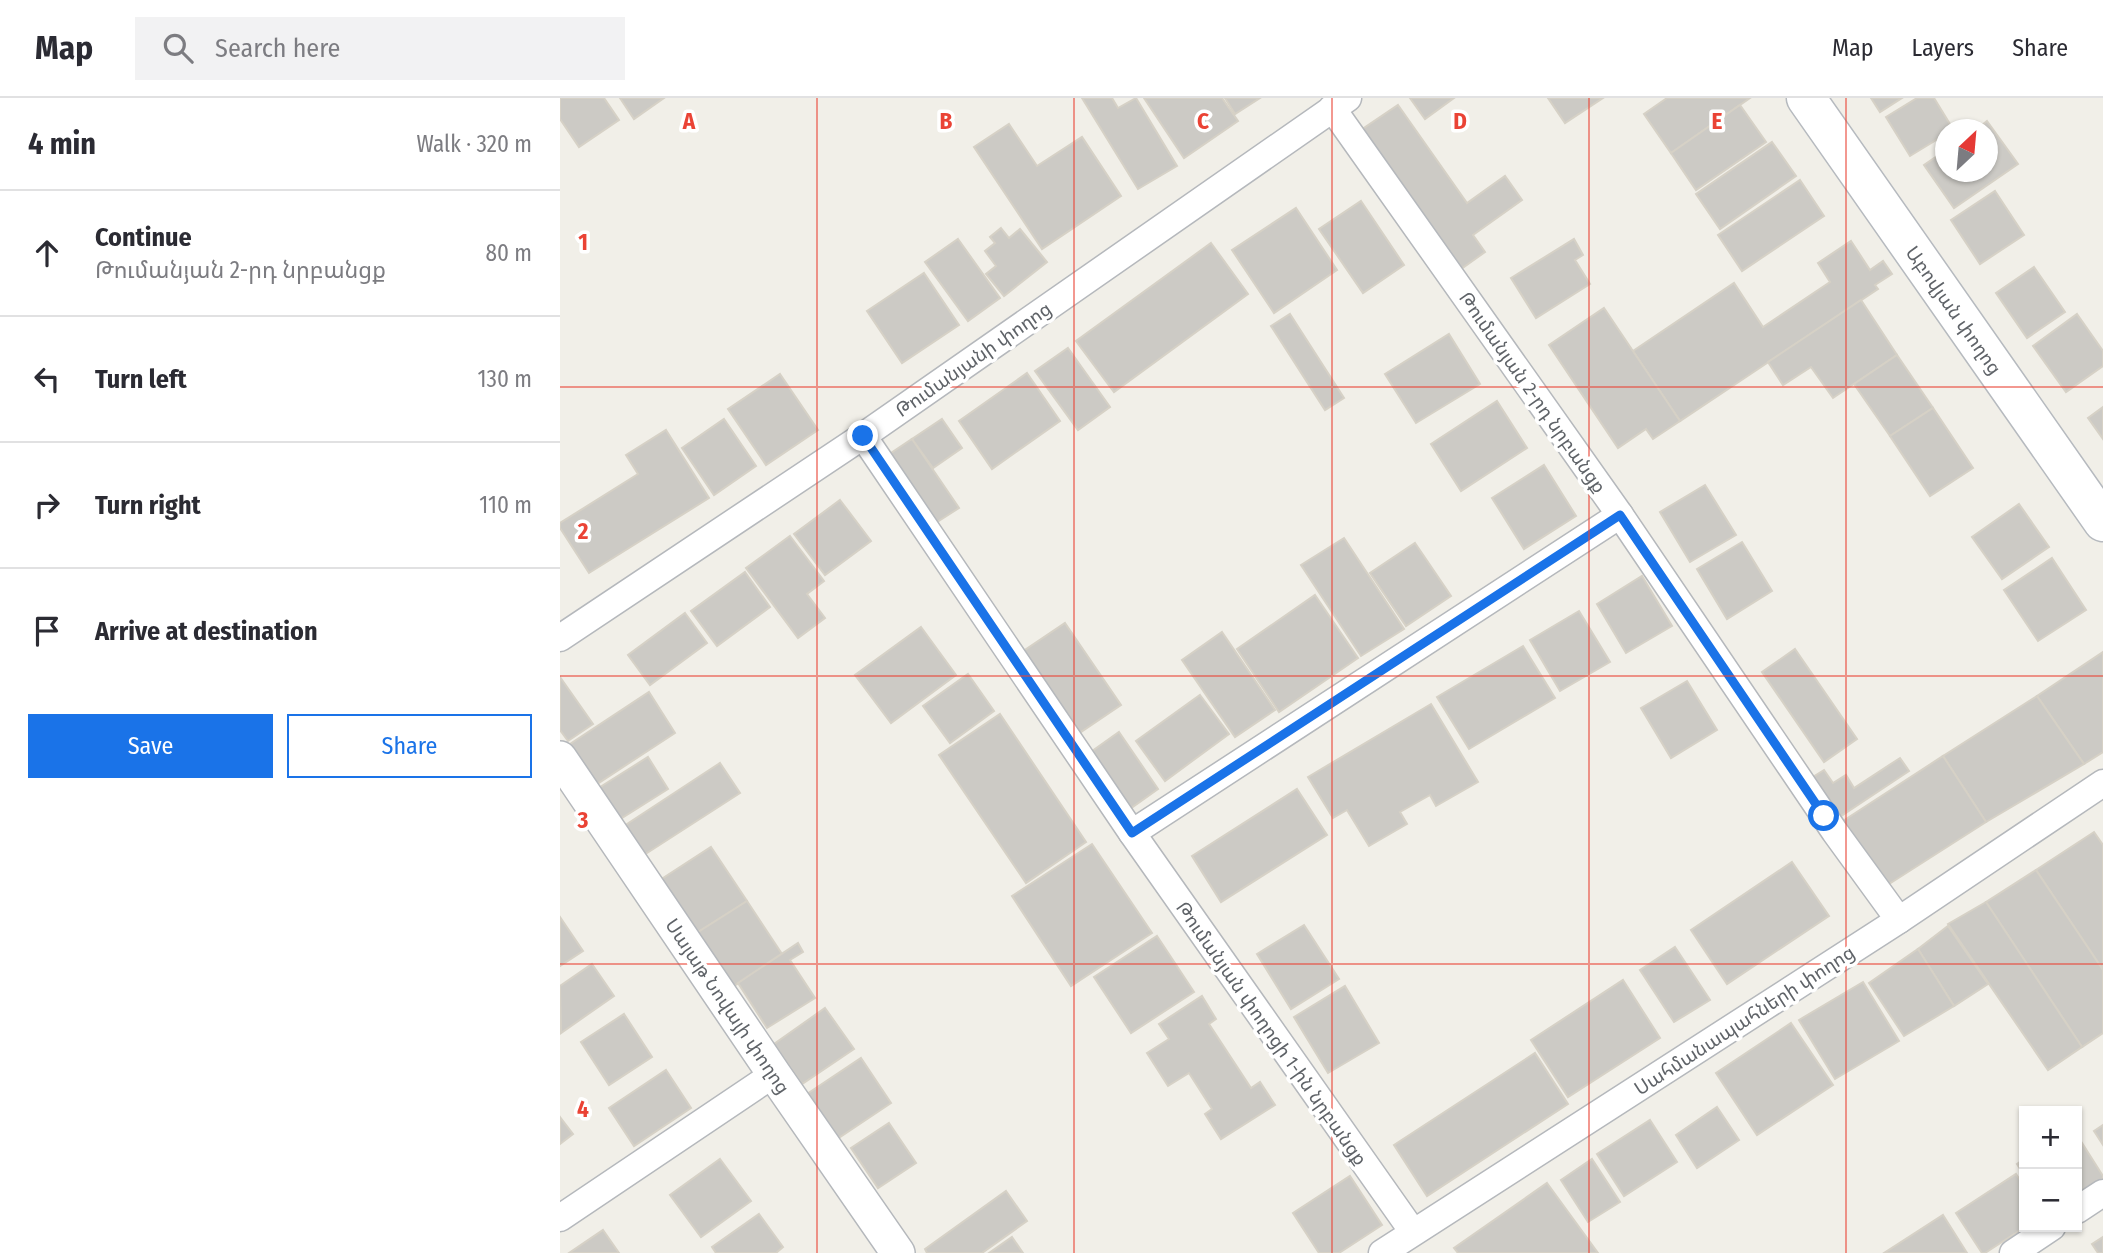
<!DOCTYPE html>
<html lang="en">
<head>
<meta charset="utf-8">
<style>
  body { margin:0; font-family:"Fira Sans Condensed","Noto Sans Armenian",sans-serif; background:#f2f2f3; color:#2b2b33 }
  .controls { position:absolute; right:21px; bottom:21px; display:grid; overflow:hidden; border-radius:0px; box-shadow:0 2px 5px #0004 }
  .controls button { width:63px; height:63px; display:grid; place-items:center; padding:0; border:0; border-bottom:2px solid #e1e1e2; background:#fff; color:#2b2b33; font:35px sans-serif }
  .compass { position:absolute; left:1375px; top:21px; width:63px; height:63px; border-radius:50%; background:#fff; box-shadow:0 2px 5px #0004; rotate:26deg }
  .stop { position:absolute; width:21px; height:21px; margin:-16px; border:5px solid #1a73e8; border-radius:50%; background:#fff }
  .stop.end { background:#1a73e8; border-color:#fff; box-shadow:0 2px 7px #0008 }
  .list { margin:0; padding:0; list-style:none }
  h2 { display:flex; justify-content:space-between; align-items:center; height:91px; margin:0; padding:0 28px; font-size:30px }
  h2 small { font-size:23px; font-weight:400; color:#7c7c81 }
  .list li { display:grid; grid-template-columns:46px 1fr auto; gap:21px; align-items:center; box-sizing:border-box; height:126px; padding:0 28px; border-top:2px solid #e1e1e2 }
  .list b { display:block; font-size:26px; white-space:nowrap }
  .list p { margin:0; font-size:23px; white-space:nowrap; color:#7c7c81 }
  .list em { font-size:23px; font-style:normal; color:#7c7c81 }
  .actions { display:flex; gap:14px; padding:21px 28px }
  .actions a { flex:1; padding:16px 0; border:2px solid #1a73e8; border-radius:0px; text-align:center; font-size:24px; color:#1a73e8 }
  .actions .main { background:#1a73e8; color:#fff }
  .icon { flex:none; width:38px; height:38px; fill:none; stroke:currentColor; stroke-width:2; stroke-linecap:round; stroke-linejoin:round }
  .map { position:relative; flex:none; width:1543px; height:1155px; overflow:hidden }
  header { display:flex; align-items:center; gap:42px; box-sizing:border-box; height:98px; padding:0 35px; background:#fff; border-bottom:2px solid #e1e1e2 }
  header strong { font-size:33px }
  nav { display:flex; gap:38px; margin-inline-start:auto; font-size:24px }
  .search { width:490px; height:63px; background:#f2f2f3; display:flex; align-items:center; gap:18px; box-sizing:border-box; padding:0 24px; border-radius:0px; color:#7c7c81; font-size:26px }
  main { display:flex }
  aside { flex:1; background:#fff }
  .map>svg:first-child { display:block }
  .building { fill:#cccac5; stroke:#d6d1c6; stroke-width:2 }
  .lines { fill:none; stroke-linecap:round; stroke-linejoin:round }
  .minor-casing { stroke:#b5b8bc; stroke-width:29 }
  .tertiary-casing { stroke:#b5b8bc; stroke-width:36 }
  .secondary-casing { stroke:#b6babf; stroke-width:41 }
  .minor { stroke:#fff; stroke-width:26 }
  .tertiary { stroke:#fff; stroke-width:33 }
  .secondary { stroke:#fff; stroke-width:38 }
  .route { stroke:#1a73e8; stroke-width:9 }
  .grid { fill:none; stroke:#ea4335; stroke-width:2; stroke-opacity:0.55 }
  .labels { text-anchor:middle; stroke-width:7; stroke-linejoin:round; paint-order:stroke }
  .street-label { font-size:19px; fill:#5f6368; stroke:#fff }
  .grid-label { font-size:23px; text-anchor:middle; font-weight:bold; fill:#ea4335; stroke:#fff; stroke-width:7; stroke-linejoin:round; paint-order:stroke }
</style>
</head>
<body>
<header>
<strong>Map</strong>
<div class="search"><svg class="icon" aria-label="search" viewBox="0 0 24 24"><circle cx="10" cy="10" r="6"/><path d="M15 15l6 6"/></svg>Search here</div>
<nav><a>Map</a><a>Layers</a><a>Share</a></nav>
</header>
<main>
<aside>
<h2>4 min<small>Walk · 320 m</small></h2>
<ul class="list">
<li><svg class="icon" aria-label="ahead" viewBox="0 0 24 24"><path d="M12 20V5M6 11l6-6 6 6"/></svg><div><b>Continue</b><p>Թումանյան 2-րդ նրբանցք</p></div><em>80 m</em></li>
<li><svg class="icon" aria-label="left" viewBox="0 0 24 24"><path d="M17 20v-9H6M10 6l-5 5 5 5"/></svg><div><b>Turn left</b></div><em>130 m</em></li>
<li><svg class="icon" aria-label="right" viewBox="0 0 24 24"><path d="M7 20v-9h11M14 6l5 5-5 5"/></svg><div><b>Turn right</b></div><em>110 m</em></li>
<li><svg class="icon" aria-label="arrive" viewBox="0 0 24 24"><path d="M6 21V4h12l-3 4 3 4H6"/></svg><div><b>Arrive at destination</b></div></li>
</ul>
<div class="actions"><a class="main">Save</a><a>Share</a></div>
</aside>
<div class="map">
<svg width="1543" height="1155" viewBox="0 0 1543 1155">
  <rect width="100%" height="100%" fill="#f1efe8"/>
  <g class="building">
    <polygon points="0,0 44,0 59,22 19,49 0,21"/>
    <polygon points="60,0 104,0 74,21"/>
    <polygon points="522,0 552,0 558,10 576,0 617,68 578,91"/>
    <polygon points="584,0 662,0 678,23 624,60"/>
    <polygon points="665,0 700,0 675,16"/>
    <polygon points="850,0 894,0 865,21"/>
    <polygon points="988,0 1043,0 1005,25"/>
    <polygon points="1107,0 1190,0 1111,55 1084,16"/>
    <polygon points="1311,0 1342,0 1320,14"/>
    <polygon points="1357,0 1374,0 1393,31 1386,32 1386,36 1350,58 1326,19"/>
    <polygon points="838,7 907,105 945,78 962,102 913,137 925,154 894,176 795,36"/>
    <polygon points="1180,7 1206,44 1136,92 1111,55"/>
    <polygon points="1427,23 1458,66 1394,110 1364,67 1386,52 1386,74 1428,74 1428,32 1416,32"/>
    <polygon points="449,26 477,68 522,39 561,98 482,151 414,49"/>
    <polygon points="1212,44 1236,78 1160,131 1136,96"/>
    <polygon points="1240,82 1264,118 1182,173 1158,137"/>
    <polygon points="1435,93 1464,137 1420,166 1391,122"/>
    <polygon points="801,103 844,167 803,195 759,131"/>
    <polygon points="736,110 777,172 714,215 672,152"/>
    <polygon points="441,130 449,140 460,131 487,164 444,198 426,176 436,168 425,153 435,145 430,139"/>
    <polygon points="398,141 440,200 408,223 365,164"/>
    <polygon points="1014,141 1023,157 1015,162 1030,186 976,220 951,180"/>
    <polygon points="1291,143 1310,172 1323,163 1332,176 1315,187 1318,191 1120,323 1073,253 1174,185 1203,229 1270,184 1258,165"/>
    <polygon points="651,145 688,196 554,294 516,243"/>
    <polygon points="1474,169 1505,214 1467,240 1436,195"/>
    <polygon points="364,175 399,227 342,265 307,213"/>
    <polygon points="1301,202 1337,257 1273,300 1251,269 1223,287 1208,264"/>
    <polygon points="1044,210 1120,323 1093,341 1086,331 1058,350 989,247"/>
    <polygon points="730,216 784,300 765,312 711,228"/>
    <polygon points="1517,216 1543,253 1543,268 1506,294 1473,248"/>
    <polygon points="889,236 920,286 856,325 825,276"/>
    <polygon points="508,250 550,309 518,332 475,273"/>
    <polygon points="1337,257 1373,310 1330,338 1294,286"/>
    <polygon points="467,275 500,323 432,371 399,323"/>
    <polygon points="220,276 258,332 206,367 168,311"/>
    <polygon points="937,303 967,350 901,393 871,346"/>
    <polygon points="1543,309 1543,341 1528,320"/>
    <polygon points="1373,310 1413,370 1370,398 1330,338"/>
    <polygon points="164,321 196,368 154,397 122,350"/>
    <polygon points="382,321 402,350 373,370 352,341"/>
    <polygon points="106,332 149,400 29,475 0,430 0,425 78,376 66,357"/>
    <polygon points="352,341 399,410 371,428 325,359"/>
    <polygon points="984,367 1016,418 964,451 932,400"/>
    <polygon points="1145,387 1176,437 1130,464 1100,414"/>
    <polygon points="280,402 311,443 265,477 234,436"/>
    <polygon points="1459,406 1489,449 1442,481 1412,439"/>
    <polygon points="230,438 264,483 247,496 265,520 238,540 186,470"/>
    <polygon points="784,440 844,531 801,558 741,467"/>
    <polygon points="1182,444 1212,493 1167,521 1137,471"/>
    <polygon points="855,445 891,498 846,528 810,475"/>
    <polygon points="1492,460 1526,512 1478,543 1444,492"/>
    <polygon points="185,474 210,509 157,548 131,513"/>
    <polygon points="1082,478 1112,528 1066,555 1037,506"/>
    <polygon points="755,497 798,560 719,614 677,551"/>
    <polygon points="1019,513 1050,564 1000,593 970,542"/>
    <polygon points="125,515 147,545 90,587 68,557"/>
    <polygon points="505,525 561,607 512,640 456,558"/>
    <polygon points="361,529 396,577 331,625 295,577"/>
    <polygon points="662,534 715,612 675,639 622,562"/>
    <polygon points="963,548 995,600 909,651 877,599"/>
    <polygon points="1235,551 1297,641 1264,664 1202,574"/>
    <polygon points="1543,554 1543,654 1524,666 1477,598"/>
    <polygon points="408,576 434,613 390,645 363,608"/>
    <polygon points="0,579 33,626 8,643 0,632"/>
    <polygon points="1127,583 1157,632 1111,660 1081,610"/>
    <polygon points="89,594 115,635 34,688 7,648"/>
    <polygon points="640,597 669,636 605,683 576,643"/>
    <polygon points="1477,598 1524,666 1426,724 1383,658"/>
    <polygon points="871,606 918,684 876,708 870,697 840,714 847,726 809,748 787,712 773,720 748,679"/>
    <polygon points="440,616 526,744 466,785 379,657"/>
    <polygon points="559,634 598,691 567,713 528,656"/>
    <polygon points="1383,658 1426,724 1326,788 1283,723"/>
    <polygon points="88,659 108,691 57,723 37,691"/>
    <polygon points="1340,660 1349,673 1275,722 1248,682 1264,672 1273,685 1286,677 1294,690"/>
    <polygon points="160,665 180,695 84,757 64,728"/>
    <polygon points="737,691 767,737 661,804 632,758"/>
    <polygon points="1534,734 1543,747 1543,872 1476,772"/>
    <polygon points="532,746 592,835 511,888 452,798"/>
    <polygon points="151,749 187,803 135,836 100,782"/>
    <polygon points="1232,764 1269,818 1167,886 1131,832"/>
    <polygon points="1476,772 1543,872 1543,935 1522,949 1426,804"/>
    <polygon points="187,803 222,856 171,890 135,836"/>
    <polygon points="1426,804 1522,949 1488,972 1388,826"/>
    <polygon points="0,819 23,853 0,868"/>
    <polygon points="744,827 779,881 731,911 697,856"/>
    <polygon points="1388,828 1428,886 1394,908 1358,851"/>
    <polygon points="597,838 634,894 571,935 534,879"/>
    <polygon points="238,845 243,854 230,862 255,900 207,930 178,885"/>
    <polygon points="1115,849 1150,902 1114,924 1080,872"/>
    <polygon points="1358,851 1394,908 1344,938 1309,885"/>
    <polygon points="32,866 54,898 1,935 0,888"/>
    <polygon points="1063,882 1100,940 1008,999 971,942"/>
    <polygon points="1303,884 1339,943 1275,981 1239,922"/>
    <polygon points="785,888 819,945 768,975 734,919"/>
    <polygon points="642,898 656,921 649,926 691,990 700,984 715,1007 661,1041 645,1016 652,1011 629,975 608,988 587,955 609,941 599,926"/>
    <polygon points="265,910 294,951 242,986 214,946"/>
    <polygon points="64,916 92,959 49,987 21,944"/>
    <polygon points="1231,925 1273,987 1197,1037 1156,975"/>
    <polygon points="975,955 1008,1006 867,1098 834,1047"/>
    <polygon points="301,960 331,1005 277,1041 247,996"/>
    <polygon points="106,972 131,1010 74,1048 49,1010"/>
    <polygon points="1157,1009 1179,1042 1137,1070 1116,1037"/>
    <polygon points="0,1019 13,1036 0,1046"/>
    <polygon points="1090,1022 1117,1064 1064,1098 1037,1056"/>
    <polygon points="329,1025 356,1065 318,1090 291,1050"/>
    <polygon points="1543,1027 1543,1047 1534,1033"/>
    <polygon points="1517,1037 1543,1078 1543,1080 1517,1097"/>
    <polygon points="160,1061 191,1103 141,1139 110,1097"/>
    <polygon points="1032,1061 1060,1104 1028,1124 1001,1082"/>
    <polygon points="1464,1061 1464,1077 1457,1066"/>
    <polygon points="1456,1076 1464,1088 1465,1129 1425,1155 1422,1155 1396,1115"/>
    <polygon points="790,1078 822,1127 779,1155 759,1155 733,1115"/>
    <polygon points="987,1085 1038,1155 898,1155 894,1150"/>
    <polygon points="446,1093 467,1123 422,1155 367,1155 365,1151"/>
    <polygon points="199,1116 223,1149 216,1155 156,1155 152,1149"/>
    <polygon points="1383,1117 1407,1155 1324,1155"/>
    <polygon points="43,1132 59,1155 9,1155"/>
    <polygon points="452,1139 463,1155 429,1155"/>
    <polygon points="1543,1139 1543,1155 1538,1155 1532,1146"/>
  </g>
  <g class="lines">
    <defs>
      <g id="minor">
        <polyline points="772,10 1060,417 1275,734 1339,822"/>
        <polyline points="303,338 572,735 853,1134"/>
        <polyline points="0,540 303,338 788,0"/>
        <polyline points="572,735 1060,417"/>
        <polyline points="1517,1112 1543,1095"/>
        <polyline points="0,1120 214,976"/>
        <polyline points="822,1155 1339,822 1543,685"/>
        <polyline points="1453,1155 1492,1129"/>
      </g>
      <polyline id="tertiary" points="0,660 214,976 338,1155"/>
      <polyline id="secondary" points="1246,0 1543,424"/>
    </defs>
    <use href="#minor" class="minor-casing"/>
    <use href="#tertiary" class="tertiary-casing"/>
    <use href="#secondary" class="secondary-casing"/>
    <use href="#minor" class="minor"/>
    <use href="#tertiary" class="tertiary"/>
    <use href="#secondary" class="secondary"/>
  </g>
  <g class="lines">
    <polyline class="route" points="303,338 572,735 1060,417 1264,718"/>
  </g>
  <path class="grid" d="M257,0V1155M514,0V1155M772,0V1155M1029,0V1155M1286,0V1155M0,289H1543M0,578H1543M0,866H1543"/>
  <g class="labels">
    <g class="street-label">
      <text transform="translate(1394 212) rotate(55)" y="7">Աբովյան փողոց</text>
      <text transform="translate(413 261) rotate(-35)" y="7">Թումանյանի փողոց</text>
      <text transform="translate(973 294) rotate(55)" y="7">Թումանյան 2-րդ նրբանցք</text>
      <text transform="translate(168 908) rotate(56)" y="7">Սայաթ Նովայի փողոց</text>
      <text transform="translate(1184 922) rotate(-33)" y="7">Սահմանապահների փողոց</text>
      <text transform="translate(712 935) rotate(55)" y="7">Թումանյան փողոցի 1-ին նրբանցք</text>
    </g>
  </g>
  <g class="grid-label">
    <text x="129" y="31">A</text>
    <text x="386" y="31">B</text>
    <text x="643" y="31">C</text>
    <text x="900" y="31">D</text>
    <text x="1157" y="31">E</text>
    <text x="23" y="152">1</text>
    <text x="23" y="441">2</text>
    <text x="23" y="730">3</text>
    <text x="23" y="1019">4</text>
  </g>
</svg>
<div class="controls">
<button>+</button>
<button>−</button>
</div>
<svg class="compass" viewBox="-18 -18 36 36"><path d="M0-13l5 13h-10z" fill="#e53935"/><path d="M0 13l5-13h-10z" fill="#7c7c81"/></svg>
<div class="stop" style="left:1264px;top:718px"></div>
<div class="stop end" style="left:303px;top:338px"></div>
</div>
</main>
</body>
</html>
